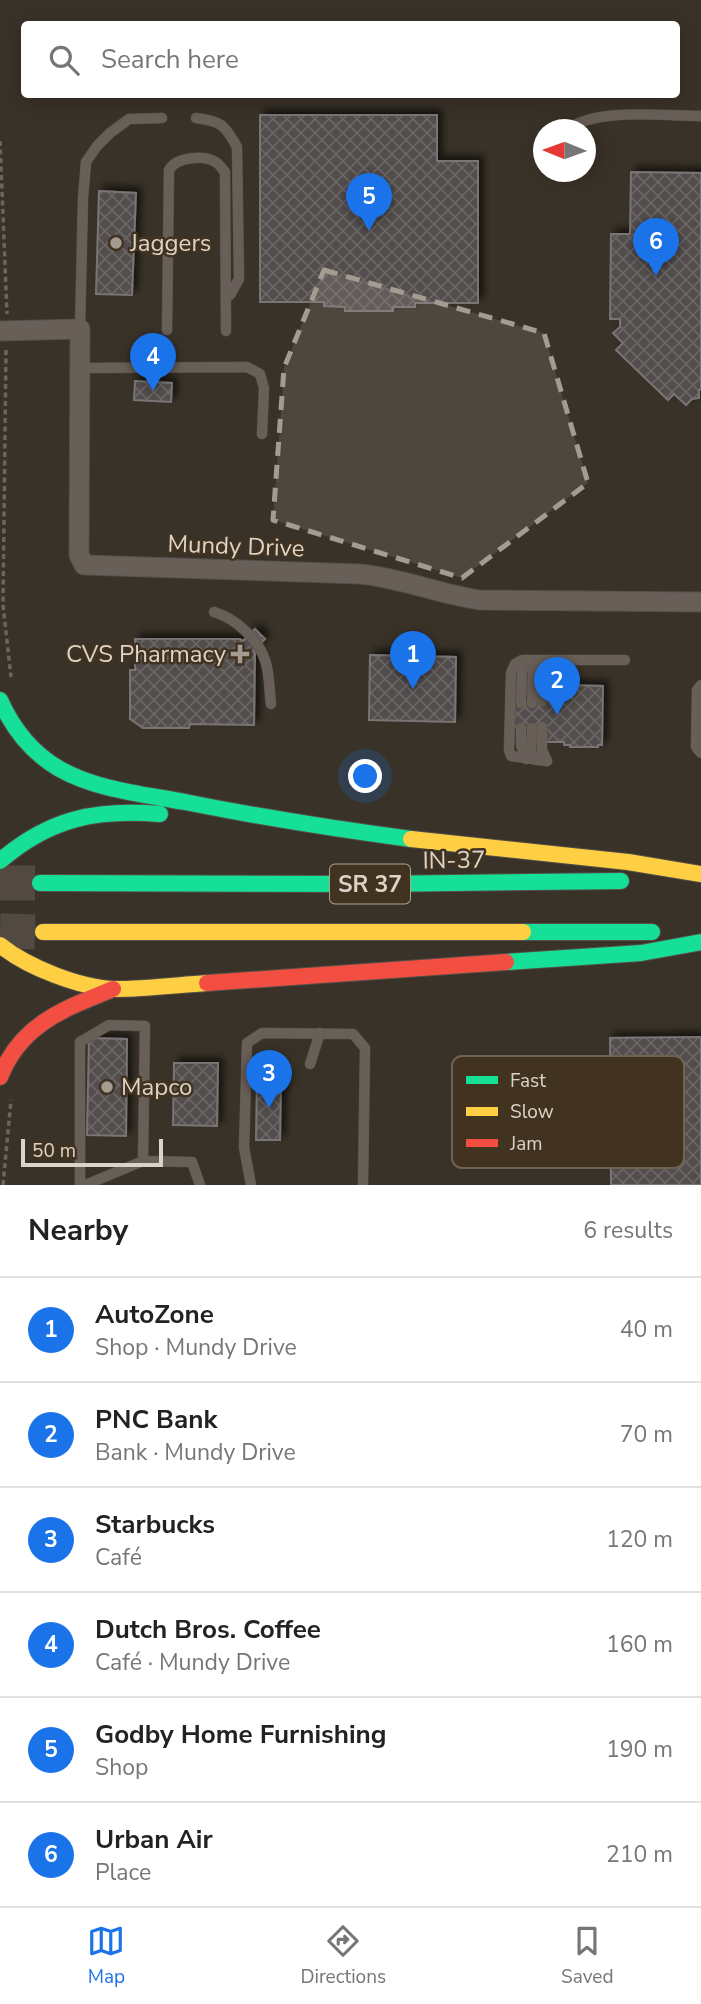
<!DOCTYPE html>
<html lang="en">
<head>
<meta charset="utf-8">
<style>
  body { margin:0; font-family:"Nunito Sans",sans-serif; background:#f6f6f6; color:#222 }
  .compass { position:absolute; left:533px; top:119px; width:63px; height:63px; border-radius:50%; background:#fff; box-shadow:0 4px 18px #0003; rotate:271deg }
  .scale { position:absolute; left:21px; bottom:18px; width:142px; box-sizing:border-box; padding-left:7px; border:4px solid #ddd4c9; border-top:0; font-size:19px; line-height:24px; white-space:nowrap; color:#ddd4c9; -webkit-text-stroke:5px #413320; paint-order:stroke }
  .you { position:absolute; left:366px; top:777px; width:24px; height:24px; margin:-18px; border:5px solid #fff; border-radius:50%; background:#1a73e8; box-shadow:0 0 0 10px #1a73e833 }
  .badge { display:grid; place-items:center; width:46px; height:46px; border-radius:50%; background:#1a73e8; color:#fff; font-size:23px; font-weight:700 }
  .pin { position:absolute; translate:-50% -58px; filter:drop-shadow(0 2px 4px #0008) }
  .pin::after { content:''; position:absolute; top:37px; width:24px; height:21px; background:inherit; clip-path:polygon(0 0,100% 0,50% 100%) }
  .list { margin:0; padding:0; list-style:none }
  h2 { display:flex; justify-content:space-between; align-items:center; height:91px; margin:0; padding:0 28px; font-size:30px }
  h2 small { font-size:23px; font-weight:400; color:#767676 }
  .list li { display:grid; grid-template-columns:46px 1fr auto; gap:21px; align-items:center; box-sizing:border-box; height:105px; padding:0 28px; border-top:2px solid #e0e0e0 }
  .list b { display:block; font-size:26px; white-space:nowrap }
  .list p { margin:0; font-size:23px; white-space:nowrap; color:#767676 }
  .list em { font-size:23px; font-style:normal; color:#767676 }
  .icon { flex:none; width:38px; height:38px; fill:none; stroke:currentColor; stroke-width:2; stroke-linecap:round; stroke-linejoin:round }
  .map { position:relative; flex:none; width:701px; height:1185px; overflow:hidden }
  .search { position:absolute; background:#fff; box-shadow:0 4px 18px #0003; left:21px; right:21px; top:21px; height:77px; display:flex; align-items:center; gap:18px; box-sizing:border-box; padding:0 24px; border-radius:7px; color:#767676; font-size:26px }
  .sheet { height:721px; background:#fff }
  nav { display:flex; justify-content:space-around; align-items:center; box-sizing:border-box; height:98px; border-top:2px solid #e0e0e0; background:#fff; font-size:19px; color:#767676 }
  nav a { display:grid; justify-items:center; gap:4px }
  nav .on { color:#1a73e8 }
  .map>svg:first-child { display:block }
  .building { fill:url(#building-cross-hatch); stroke:#797474; stroke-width:2; filter:url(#shadow) }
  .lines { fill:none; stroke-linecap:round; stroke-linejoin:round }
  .highway-tunnel { stroke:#524a40; stroke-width:35; stroke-dasharray:35 18; stroke-linecap:butt }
  .lane-casing { stroke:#554e47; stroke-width:11 }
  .street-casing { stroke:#554e47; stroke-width:21 }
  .fast-casing { stroke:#554e47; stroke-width:18 }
  .slow-casing { stroke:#554e47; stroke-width:18 }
  .jam-casing { stroke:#554e47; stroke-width:18 }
  .path { stroke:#6c645e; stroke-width:3.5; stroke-dasharray:5 3.5; stroke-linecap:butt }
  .lane { stroke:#695f59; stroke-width:10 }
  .street { stroke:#695f59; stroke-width:19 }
  .fast { stroke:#16e098; stroke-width:16 }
  .slow { stroke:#ffcf43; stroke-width:16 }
  .jam { stroke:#f24e42; stroke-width:16 }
  .marked { fill:#a49b91; fill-opacity:0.2; stroke:#a49b91; stroke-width:5; stroke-dasharray:14 9; stroke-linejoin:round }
  .poi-dot { fill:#a49b91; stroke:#413320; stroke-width:2.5 }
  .labels { text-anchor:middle; stroke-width:5; stroke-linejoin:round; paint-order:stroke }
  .shield { fill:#413320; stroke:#aea496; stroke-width:2 }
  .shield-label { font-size:23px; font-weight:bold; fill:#ddd4c9 }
  .poi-label { font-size:24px; fill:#ddd4c9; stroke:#413320; text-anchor:start }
  .street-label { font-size:24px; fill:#ddd4c9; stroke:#413320 }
  .key { fill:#413320; stroke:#706353; stroke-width:2 }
  .key-label { font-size:19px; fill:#ddd4c9 }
</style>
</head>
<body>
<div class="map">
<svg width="701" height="1185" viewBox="0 0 701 1185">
  <defs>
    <pattern id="building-cross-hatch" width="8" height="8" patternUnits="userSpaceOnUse" patternTransform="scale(1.75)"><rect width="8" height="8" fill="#524d4d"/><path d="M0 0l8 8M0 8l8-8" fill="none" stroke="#6a6665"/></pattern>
    <filter id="shadow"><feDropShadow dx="5" dy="-5" stdDeviation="3.5" flood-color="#0009"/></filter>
  </defs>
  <rect width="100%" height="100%" fill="#393228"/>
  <g class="building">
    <polygon points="260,115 437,115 437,161 478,161 478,303 415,303 415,307 393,307 393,311 345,311 345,307 324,306 324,302 260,302"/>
    <polygon points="631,172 701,173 701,390 699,390 699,398 692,399 686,405 674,394 668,400 616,350 623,343 613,333 620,327 620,319 610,319 611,234 630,234"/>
    <polygon points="99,191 136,193 132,295 96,294"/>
    <polygon points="135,381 172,383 171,402 134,400"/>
    <polygon points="255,629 265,639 253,651 255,653 254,725 190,724 189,728 143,728 130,719 130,670 135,670 135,639 240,639 243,641"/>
    <polygon points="370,655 456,657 455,722 369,720"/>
    <polygon points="564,685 603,686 602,745 598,745 598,747 570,747 570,745 564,745 564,742 545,742 541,728 511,727 511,701 541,703 546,689 564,689"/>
    <polygon points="701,1037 701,1185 611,1185 610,1038"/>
    <polygon points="89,1038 127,1039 126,1136 87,1135"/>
    <polygon points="174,1063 218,1063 217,1126 173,1125"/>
    <polygon points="257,1076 281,1076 280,1140 256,1140"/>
  </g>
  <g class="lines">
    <g class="highway-tunnel">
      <polyline points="0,883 40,883"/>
      <polyline points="0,931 43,932"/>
    </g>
    <defs>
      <g id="lane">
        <path d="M196,118C221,121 225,125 237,147L239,279L230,295L226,296"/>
        <path d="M566,130C597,107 663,116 701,116"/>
        <polyline points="80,329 83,198 86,162 97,146 110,133 129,119 162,118"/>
        <path d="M167,330L169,170C176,157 205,154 217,163C220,165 223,170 225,172L226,331"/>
        <polyline points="80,368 247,367 260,374 264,388 262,434"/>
        <path d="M214,612C235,618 258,639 265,660C270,674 269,690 271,704"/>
        <polyline points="701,685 697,690 696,747 701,753"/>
        <polyline points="542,701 543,667 548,660"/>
        <polyline points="521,703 522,672 526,660"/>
        <polyline points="532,703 533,670 538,660"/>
        <polyline points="542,727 542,750 547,761"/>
        <polyline points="521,728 521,745 526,759"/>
        <polyline points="532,728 531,752 536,760"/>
        <polyline points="547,761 511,756 509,750 511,673 515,664 522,660 625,660"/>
        <polyline points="310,1064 320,1033"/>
        <polyline points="80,1185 80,1042 109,1025 145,1026 143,1161"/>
        <polyline points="85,1185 143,1161 192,1162 200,1185"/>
        <polyline points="251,1185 244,1147 247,1043 262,1033 353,1034 365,1048 363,1185"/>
      </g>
      <path id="street" d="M0,331L80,329L79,555L84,565L360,574C401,578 439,594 480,600L701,602"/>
      <g id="fast">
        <path d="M0,700C12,727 31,752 58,768C96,790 142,794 185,802C260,817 335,829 411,839"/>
        <path d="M0,861C50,818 96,809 160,814"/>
        <polyline points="40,883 374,884 621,881"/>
        <polyline points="523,932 652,932"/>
        <polyline points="506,962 641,953 701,942"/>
      </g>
      <g id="slow">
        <polyline points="411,839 628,862 701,874"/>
        <polyline points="43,932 523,932"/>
        <path d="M0,945C27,967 80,988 115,989C146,989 177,985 207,983"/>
      </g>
      <g id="jam">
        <polyline points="207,983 506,962"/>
        <path d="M0,1077C21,1024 64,1009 113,989"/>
      </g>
    </defs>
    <use href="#lane" class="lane-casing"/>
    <use href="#street" class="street-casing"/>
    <use href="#fast" class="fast-casing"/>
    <use href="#slow" class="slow-casing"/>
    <use href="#jam" class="jam-casing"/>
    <g class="path">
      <polyline points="0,141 7,314"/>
      <polyline points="6,350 3,605 11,677"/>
      <polyline points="3,1185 11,1100"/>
    </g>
    <use href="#lane" class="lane"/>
    <use href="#street" class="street"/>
    <use href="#fast" class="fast"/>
    <use href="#slow" class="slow"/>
    <use href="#jam" class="jam"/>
  </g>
  <path class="marked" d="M324,270L544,333L588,483L462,578L273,520L284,368Z"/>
  <g class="poi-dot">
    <circle cx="116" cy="243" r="7"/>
    <path d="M236.5 643.5h7v7h7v7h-7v7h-7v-7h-7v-7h7z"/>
    <circle cx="107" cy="1087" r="7"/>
  </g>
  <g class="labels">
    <rect class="shield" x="330" y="864.5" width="80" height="39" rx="5"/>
    <g class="shield-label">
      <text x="370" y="892">SR 37</text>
    </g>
    <g class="poi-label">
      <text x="130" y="251">Jaggers</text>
      <text x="226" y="662" text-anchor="end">CVS Pharmacy</text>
      <text x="121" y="1095">Mapco</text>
    </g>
    <g class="street-label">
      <text transform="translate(236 546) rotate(2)" y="8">Mundy Drive</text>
      <text transform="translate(454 860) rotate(-1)" y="8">IN-37</text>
    </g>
  </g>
  <rect x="452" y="1056" width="232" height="112" rx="10" class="key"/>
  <rect x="466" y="1076" width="32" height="8" fill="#16e098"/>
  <rect x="466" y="1107" width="32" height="9" fill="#ffcf43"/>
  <rect x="466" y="1139" width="32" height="8" fill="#f24e42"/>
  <g class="key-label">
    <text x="510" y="1087">Fast</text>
    <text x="510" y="1118">Slow</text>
    <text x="510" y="1150">Jam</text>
  </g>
</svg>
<svg class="compass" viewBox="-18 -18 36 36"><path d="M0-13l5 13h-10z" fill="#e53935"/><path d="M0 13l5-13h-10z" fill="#767676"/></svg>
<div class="scale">50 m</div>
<div class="you"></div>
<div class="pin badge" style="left:413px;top:689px">1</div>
<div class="pin badge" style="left:557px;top:715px">2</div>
<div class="pin badge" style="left:269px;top:1108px">3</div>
<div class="pin badge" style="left:153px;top:391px">4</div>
<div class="pin badge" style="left:369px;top:231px">5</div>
<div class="pin badge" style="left:656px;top:276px">6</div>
<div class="search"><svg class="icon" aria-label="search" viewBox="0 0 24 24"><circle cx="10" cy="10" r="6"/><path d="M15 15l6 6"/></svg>Search here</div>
</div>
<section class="sheet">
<h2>Nearby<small>6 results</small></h2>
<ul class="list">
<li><span class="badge">1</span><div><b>AutoZone</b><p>Shop · Mundy Drive</p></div><em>40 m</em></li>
<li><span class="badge">2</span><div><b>PNC Bank</b><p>Bank · Mundy Drive</p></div><em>70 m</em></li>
<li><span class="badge">3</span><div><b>Starbucks</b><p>Café</p></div><em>120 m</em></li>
<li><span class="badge">4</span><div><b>Dutch Bros. Coffee</b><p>Café · Mundy Drive</p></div><em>160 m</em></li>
<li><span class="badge">5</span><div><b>Godby Home Furnishing</b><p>Shop</p></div><em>190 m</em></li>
<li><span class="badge">6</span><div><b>Urban Air</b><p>Place</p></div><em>210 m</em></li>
</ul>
</section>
<nav>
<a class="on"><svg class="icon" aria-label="map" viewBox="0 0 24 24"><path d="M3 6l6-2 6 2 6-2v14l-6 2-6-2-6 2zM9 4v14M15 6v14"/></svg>Map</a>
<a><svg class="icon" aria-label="directions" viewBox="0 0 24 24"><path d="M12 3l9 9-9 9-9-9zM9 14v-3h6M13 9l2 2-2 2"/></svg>Directions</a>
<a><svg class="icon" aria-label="saved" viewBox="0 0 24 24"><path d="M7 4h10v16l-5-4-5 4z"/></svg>Saved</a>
</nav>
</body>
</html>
